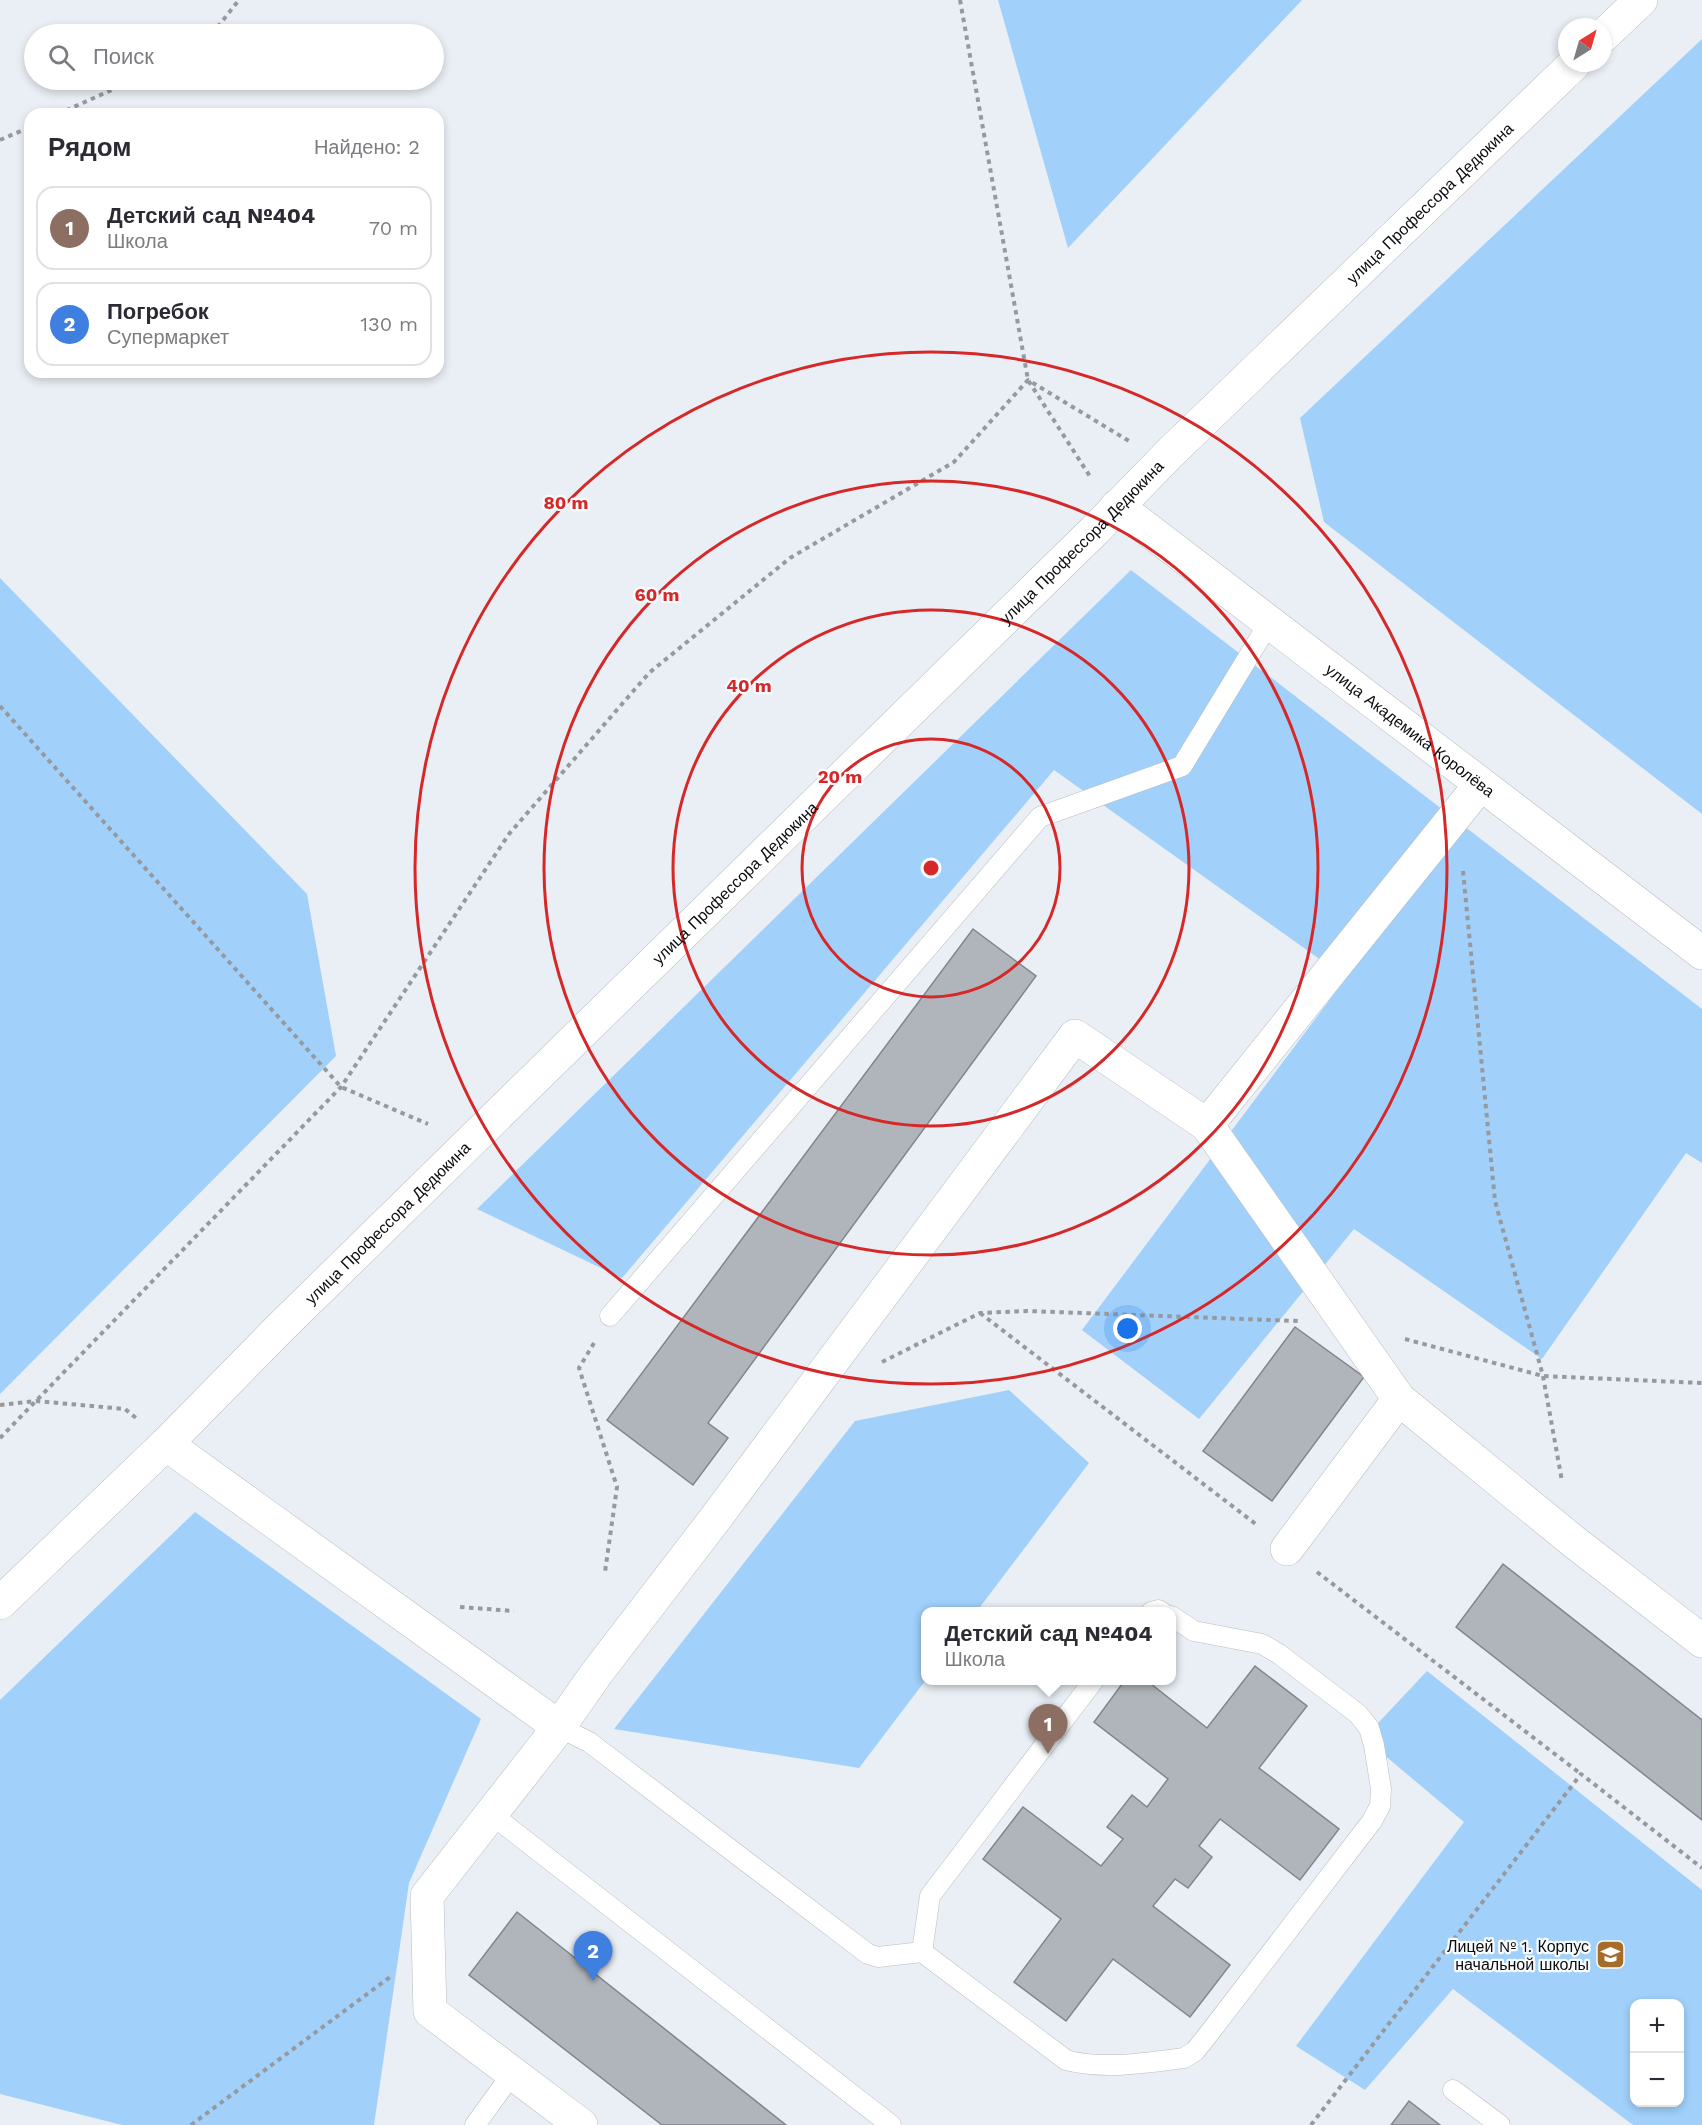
<!DOCTYPE html>
<html lang="ru">
<head>
<meta charset="utf-8">
<style>
  body { margin:0; font-family:"Work Sans",sans-serif; background:#f2f2f3; color:#2b2b33 }
  .controls { position:absolute; right:18px; bottom:18px; display:grid; overflow:hidden; border-radius:12px; box-shadow:0 3px 9px #0003 }
  .controls button { width:54px; height:54px; display:grid; place-items:center; padding:0; border:0; border-bottom:2px solid #e1e1e2; background:#fff; color:#2b2b33; font:30px sans-serif }
  .compass { position:absolute; left:1558px; top:18px; width:54px; height:54px; border-radius:50%; background:#fff; box-shadow:0 3px 9px #0003; rotate:37deg }
  .you { position:absolute; left:1128px; top:1329px; width:21px; height:21px; margin:-15px; border:4px solid #fff; border-radius:50%; background:#1a73e8; box-shadow:0 0 0 9px #1a73e833 }
  .badge { display:grid; place-items:center; width:39px; height:39px; border-radius:50%; background:#a56c2a; color:#fff; font-size:20px; font-weight:700 }
  .pin { position:absolute; translate:-50% -50px; filter:drop-shadow(0 2px 3px #0008) }
  .pin::after { content:''; position:absolute; top:32px; width:21px; height:18px; background:inherit; clip-path:polygon(0 0,100% 0,50% 100%) }
  .popup { position:absolute; left:921px; top:1607px; width:255px; height:78px; box-sizing:border-box; display:grid; place-content:center; border-radius:12px; background:#fff; filter:drop-shadow(0 2px 4px #0005); font-size:20px; white-space:nowrap; color:#7c7c81 }
  .popup b { font-size:22px; color:#2b2b33 }
  .popup::after { content:''; position:absolute; left:50%; top:100%; margin-left:-12px; border:12px solid transparent; border-top-color:#fff }
  .list { margin:0; padding:0; list-style:none }
  h2 { display:flex; justify-content:space-between; align-items:center; height:78px; margin:0; padding:0 24px; font-size:26px }
  h2 small { font-size:20px; font-weight:400; color:#7c7c81 }
  .list li { display:grid; grid-template-columns:39px 1fr auto; gap:18px; align-items:center; box-sizing:border-box; height:84px; margin:0 12px 12px; padding:0 12px; border:2px solid #e1e1e2; border-radius:18px }
  .list b { display:block; font-size:22px; white-space:nowrap }
  .list p { margin:0; font-size:20px; white-space:nowrap; color:#7c7c81 }
  .list em { font-size:20px; font-style:normal; color:#7c7c81 }
  .icon { flex:none; width:33px; height:33px; fill:none; stroke:currentColor; stroke-width:2; stroke-linecap:round; stroke-linejoin:round }
  .map { position:relative; flex:none; width:1702px; height:2125px; overflow:hidden }
  .search { position:absolute; background:#fff; box-shadow:0 3px 9px #0003; left:24px; top:24px; width:420px; height:66px; display:flex; align-items:center; gap:15px; box-sizing:border-box; padding:0 21px; border-radius:33px; color:#7c7c81; font-size:22px }
  .panel { position:absolute; background:#fff; box-shadow:0 3px 9px #0003; left:24px; top:108px; width:420px; height:270px; border-radius:18px }
  .map>svg:first-child { display:block }
  .green { fill:#a1d0fa; fill-rule:evenodd }
  .building { fill:#afb5ba; stroke:#80868b; stroke-width:1.5 }
  .lines { fill:none; stroke-linecap:round; stroke-linejoin:round }
  .lane-casing { stroke:#b8bdc3; stroke-width:21 }
  .street-casing { stroke:#b8bdc3; stroke-width:34 }
  .path { stroke:#969a9f; stroke-width:4; stroke-dasharray:4.5 4.5; stroke-linecap:butt }
  .lane { stroke:#fff; stroke-width:20 }
  .street { stroke:#fff; stroke-width:33 }
  .ring { fill:none; stroke:#d62828; stroke-width:3 }
  .labels { text-anchor:middle; stroke-width:4.5; stroke-linejoin:round; paint-order:stroke }
  .street-label { font-size:16px; fill:#0a0c0e; stroke:#f9fcfe }
  .poi-label { font-size:16px; fill:#0a0c0e; stroke:#f9fcfe; text-anchor:end }
  .centre { fill:#d62828; stroke:#f9fcfe; stroke-width:3 }
  .ring-label { font-size:18px; text-anchor:middle; font-weight:bold; fill:#d62828; stroke:#f9fcfe; stroke-width:4.5; stroke-linejoin:round; paint-order:stroke }
</style>
</head>
<body>
<div class="map">
<svg width="1702" height="2125" viewBox="0 0 1702 2125">
  <rect width="100%" height="100%" fill="#e9eff5"/>
  <g class="green">
    <polygon points="998,0 1302,0 1068,248"/>
    <polygon points="1702,39 1702,814 1324,522 1300,418"/>
    <polygon points="1131,570 1702,1009 1702,1163 1686,1153 1542,1359 1354,1229 1199,1419 1082,1330 1346,978 1054,770 622,1278 477,1209"/>
    <polygon points="0,578 307,894 336,1056 0,1394"/>
    <polygon points="1009,1390 1089,1463 977,1611 925,1612 925,1681 859,1768 614,1729 855,1421"/>
    <polygon points="195,1512 481,1719 409,1883 374,2125 122,2125 0,2094 0,1700"/>
    <path d="M1427,1671L1702,1890V2125H1633L1453,1989L1365,2090L1296,2046L1464,1822L1364,1738ZM1634,2004H1680V2102H1634Z"/>
  </g>
  <g class="building">
    <polygon points="973,929 1036,976 708,1423 728,1438 693,1485 607,1420"/>
    <polygon points="1295,1327 1364,1377 1272,1501 1203,1451"/>
    <polygon points="1503,1564 1702,1720 1702,1820 1456,1627"/>
    <polygon points="1255,1666 1307,1706 1259,1768 1339,1829 1300,1880 1220,1819 1199,1846 1212,1857 1188,1888 1175,1879 1153,1906 1230,1965 1190,2017 1113,1959 1066,2021 1014,1982 1061,1919 983,1859 1023,1807 1101,1866 1123,1839 1107,1827 1132,1795 1147,1807 1168,1779 1094,1722 1125,1680 1146,1680 1207,1728"/>
    <polygon points="517,1912 786,2125 662,2125 469,1975"/>
    <polygon points="1409,2101 1440,2125 1391,2125"/>
  </g>
  <g class="lines">
    <defs>
      <g id="lane">
        <polyline points="610,1316 1040,817 1182,766 1269,623"/>
        <polyline points="1151,1612 1158,1610 1162,1612"/>
        <path d="M559,1727L589,1742L868,1954L878,1957L922,1952L1066,2060C1101,2070 1148,2063 1184,2058L1195,2051L1204,2040L1372,1821L1380,1806L1381,1789L1374,1745L1369,1728L1358,1714L1279,1654L1262,1644L1194,1631L1171,1616"/>
        <polyline points="491,1814 891,2125"/>
        <polyline points="922,1952 930,1896 1094,1680"/>
        <polyline points="1453,2090 1500,2125"/>
        <polyline points="475,2125 512,2074"/>
      </g>
      <g id="street">
        <polyline points="1603,36 1641,0"/>
        <path id="s1" d="M1117,506L1702,953"/>
        <polyline points="1207,1125 1399,1399"/>
        <polyline points="166,1444 559,1727"/>
        <polyline points="1287,1549 1399,1399 1573,1541 1702,1641"/>
        <path id="s2" d="M0,1603L166,1444L280,1328L1095,530L1171,452L1575,63"/>
        <polyline points="581,2125 430,2011 427,1896 559,1727 596,1674 715,1519 1075,1036 1207,1125 1480,785"/>
      </g>
    </defs>
    <use href="#lane" class="lane-casing"/>
    <use href="#street" class="street-casing"/>
    <g class="path">
      <polyline points="960,0 1028,380 1091,478"/>
      <polyline points="212,34 239,0"/>
      <polyline points="58,114 134,80"/>
      <polyline points="0,140 30,127"/>
      <polyline points="0,706 341,1087 428,1124"/>
      <polyline points="1463,871 1495,1201 1543,1376 1562,1481"/>
      <polyline points="980,1313 1257,1525"/>
      <polyline points="1405,1339 1543,1376 1702,1383"/>
      <polyline points="594,1343 579,1368 617,1487 605,1572"/>
      <polyline points="882,1362 980,1313 1027,1311 1298,1321"/>
      <polyline points="0,1405 36,1401 125,1409 136,1418"/>
      <polyline points="0,1438 341,1087 509,834 649,673 790,558 954,462 1028,380 1129,441"/>
      <polyline points="1317,1572 1581,1774"/>
      <polyline points="460,1607 514,1611"/>
      <polyline points="191,2125 390,1977"/>
      <polyline points="1311,2125 1581,1774 1702,1868"/>
    </g>
    <use href="#lane" class="lane"/>
    <use href="#street" class="street"/>
  </g>
  <g class="ring">
    <circle cx="931" cy="868" r="129"/>
    <circle cx="931" cy="868" r="258"/>
    <circle cx="931" cy="868" r="387"/>
    <circle cx="931" cy="868" r="516"/>
  </g>
  <defs>
    <symbol id="school-square" viewBox="-11 -11 22 22"><rect x="-9" y="-9" width="18" height="18" rx="4" fill="#a56c2a" stroke="#f9fcfe"/><path d="M0-5L7-2L0 1L-7-2ZM-4 1L0 2.5L4 1V4Q0 6-4 4Z" fill="#fff"/></symbol>
  </defs>
  <g fill-rule="evenodd">
    <use href="#school-square" x="1594" y="1938" width="33" height="33"/>
  </g>
  <g class="labels">
    <g class="street-label">
      <text dy="6" stroke="none"><textPath href="#s2" startOffset="2001">улица Профессора Дедюкина</textPath></text>
      <text dy="6" stroke="none"><textPath href="#s2" startOffset="1515">улица Профессора Дедюкина</textPath></text>
      <text dy="6" stroke="none"><textPath href="#s1" startOffset="369">улица Академика Королёва</textPath></text>
      <text dy="6" stroke="none"><textPath href="#s2" startOffset="1029">улица Профессора Дедюкина</textPath></text>
      <text dy="6" stroke="none"><textPath href="#s2" startOffset="543">улица Профессора Дедюкина</textPath></text>
    </g>
    <g class="poi-label">
      <text x="1589" y="1952">Лицей № 1. Корпус<tspan x="1589" dy="18">начальной школы</tspan></text>
    </g>
  </g>
  <circle cx="931" cy="868" r="9" class="centre"/>
  <g class="ring-label">
    <text x="566" y="509">80 m</text>
    <text x="657" y="601">60 m</text>
    <text x="749" y="692">40 m</text>
    <text x="840" y="783">20 m</text>
  </g>
</svg>
<div class="controls">
<button>+</button>
<button>−</button>
</div>
<svg class="compass" viewBox="-18 -18 36 36"><path d="M0-13l5 13h-10z" fill="#e53935"/><path d="M0 13l5-13h-10z" fill="#7c7c81"/></svg>
<div class="you"></div>
<div class="pin badge" style="left:1048px;top:1754px;background:#8d6e63">1</div>
<div class="popup"><b>Детский сад №404</b>Школа</div>
<div class="pin badge" style="left:593px;top:1981px;background:#3f7fe0">2</div>
<div class="search"><svg class="icon" aria-label="search" viewBox="0 0 24 24"><circle cx="10" cy="10" r="6"/><path d="M15 15l6 6"/></svg>Поиск</div>
<section class="panel">
<h2>Рядом<small>Найдено: 2</small></h2>
<ul class="list">
<li><span class="badge" style="background:#8d6e63">1</span><div><b>Детский сад №404</b><p>Школа</p></div><em>70 m</em></li>
<li><span class="badge" style="background:#3f7fe0">2</span><div><b>Погребок</b><p>Супермаркет</p></div><em>130 m</em></li>
</ul>
</section>
</div>
</body>
</html>
